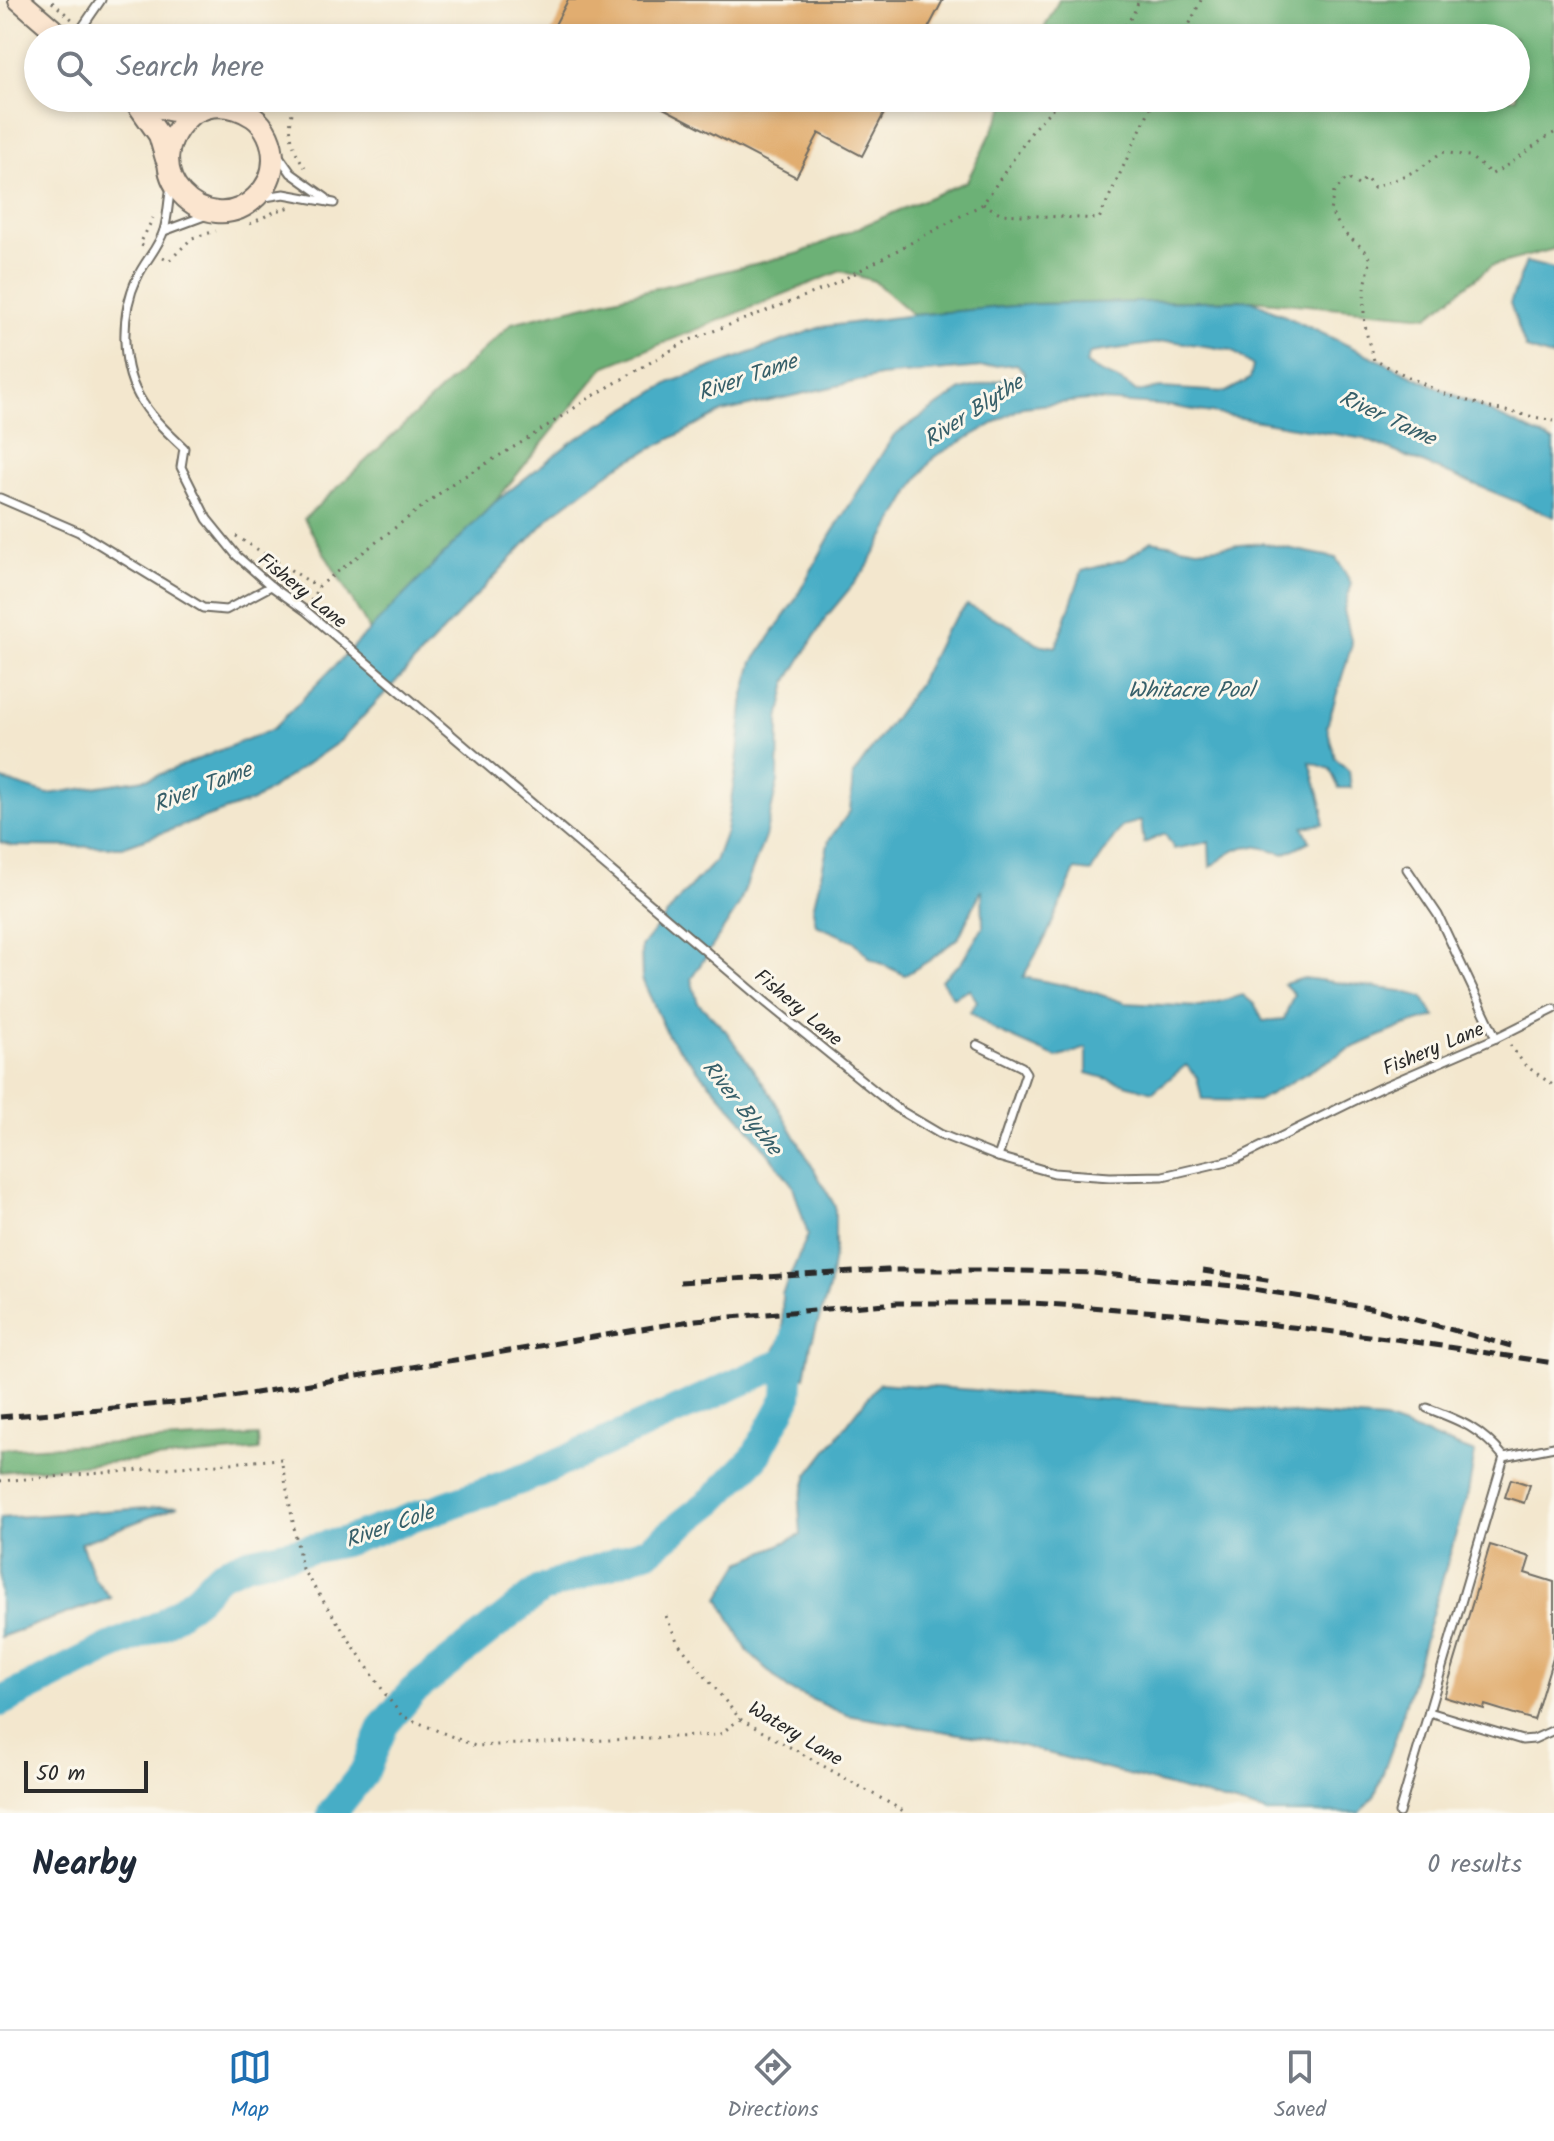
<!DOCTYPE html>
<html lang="en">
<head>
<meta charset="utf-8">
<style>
  body { margin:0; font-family:Kalam,sans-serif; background:#f6f6f7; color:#1f2937 }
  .scale { position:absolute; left:24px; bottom:20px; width:124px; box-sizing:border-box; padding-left:8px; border:4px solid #2b2b2b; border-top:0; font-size:22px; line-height:28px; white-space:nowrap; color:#2b2b2b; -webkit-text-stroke:6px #fbf7ec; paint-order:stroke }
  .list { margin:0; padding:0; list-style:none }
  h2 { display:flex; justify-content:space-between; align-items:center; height:104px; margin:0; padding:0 32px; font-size:34px }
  h2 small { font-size:26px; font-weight:400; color:#747a83 }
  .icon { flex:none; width:44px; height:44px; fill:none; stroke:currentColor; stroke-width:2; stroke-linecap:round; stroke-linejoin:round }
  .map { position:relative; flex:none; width:1554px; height:1813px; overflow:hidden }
  .search { position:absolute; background:#fff; box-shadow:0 4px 12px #0003; left:24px; right:24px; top:24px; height:88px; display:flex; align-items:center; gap:20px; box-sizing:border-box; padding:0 28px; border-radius:44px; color:#747a83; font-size:30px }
  .sheet { height:216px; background:#fff }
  nav { display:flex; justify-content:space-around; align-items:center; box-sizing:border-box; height:112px; border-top:2px solid #e0e1e3; background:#fff; font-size:22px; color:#747a83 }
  nav a { display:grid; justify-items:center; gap:4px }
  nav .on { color:#1f6fb2 }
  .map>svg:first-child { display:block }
  .forest { fill:#6cb176; stroke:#4c6e50; stroke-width:2 }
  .water { fill:#46adc6; stroke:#386c78; stroke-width:2; fill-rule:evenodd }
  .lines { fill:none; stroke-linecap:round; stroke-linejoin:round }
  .river { stroke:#46adc6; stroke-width:30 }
  .building { fill:#e1ad6f }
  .lane-casing { stroke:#716d64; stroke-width:11 }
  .secondary-casing { stroke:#716d64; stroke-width:24 }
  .path { stroke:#716d64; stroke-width:3; stroke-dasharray:2 6; stroke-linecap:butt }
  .lane { stroke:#fff; stroke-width:7 }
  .secondary { stroke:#fbe5cf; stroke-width:20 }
  .rail { stroke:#2b2b2b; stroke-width:5; stroke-dasharray:12 6; stroke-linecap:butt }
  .labels { text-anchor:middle; stroke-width:6; stroke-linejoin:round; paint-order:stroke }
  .street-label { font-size:20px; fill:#2b2b2b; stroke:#fbf7ec }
  .water-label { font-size:22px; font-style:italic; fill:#365f69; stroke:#fbf7ec }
</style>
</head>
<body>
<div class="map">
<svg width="1554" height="1813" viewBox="0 0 1554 1813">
  <rect width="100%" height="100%" fill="#fbf7ec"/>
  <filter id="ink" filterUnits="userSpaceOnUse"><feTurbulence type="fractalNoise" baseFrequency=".0125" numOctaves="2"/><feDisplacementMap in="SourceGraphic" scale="16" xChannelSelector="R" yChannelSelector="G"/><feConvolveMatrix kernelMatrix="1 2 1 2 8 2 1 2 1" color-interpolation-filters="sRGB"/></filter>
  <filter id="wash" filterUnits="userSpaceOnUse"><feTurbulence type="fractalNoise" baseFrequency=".006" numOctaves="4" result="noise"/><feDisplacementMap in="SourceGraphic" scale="32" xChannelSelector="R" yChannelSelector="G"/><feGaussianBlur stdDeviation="1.8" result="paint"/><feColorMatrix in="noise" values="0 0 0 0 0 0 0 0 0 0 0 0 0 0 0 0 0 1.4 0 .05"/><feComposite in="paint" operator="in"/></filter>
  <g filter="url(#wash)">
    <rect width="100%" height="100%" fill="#f3e7ce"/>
    <g class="forest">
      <polygon points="1059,0 1554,0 1554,249 1491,266 1428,316 1251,300 1035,304 913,315 874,281 841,271 604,367 494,503 371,632 304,519 512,323 800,253 967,181 1009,98 1516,98 1516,38 1039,38"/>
      <polygon points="258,1436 259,1450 0,1472 0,1449"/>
    </g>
    <g class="water">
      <polygon points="1526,262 1554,269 1554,358 1526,349 1510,303"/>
      <path d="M1251,300L1554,442V517L1364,439L1170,406L1088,400L1023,407L934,457L917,480L866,569L827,616L787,682L779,719L778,781L765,837L738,907L691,979L698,1003L726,1031L772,1096L835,1206V1248L829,1289L811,1344L805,1377L770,1362L783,1334L782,1294L808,1235L793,1186L744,1122L668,1036L642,979L641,947L681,897L715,861L726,831L737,763L744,695L753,662L795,600L830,536L894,435L961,390L1025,374L1017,364L880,376L722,412L618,466L554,513L340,741L253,801L122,847L12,846L0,842V779L48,794L151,778L273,729L494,503L571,442L671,382L821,327L913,315L1035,304ZM1171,341L1231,350L1253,366L1250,379L1226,392L1161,388L1136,392C1120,376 1102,377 1086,363L1090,353Z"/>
      <path d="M1151,541L1197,549L1262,543L1336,558L1351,583L1344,610L1352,644L1327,726L1335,758L1349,771L1351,788H1339L1330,769L1310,762L1323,809V824L1303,827L1310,841L1284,854C1245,840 1241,845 1210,867L1209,842L1174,849L1165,834L1144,843L1141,821L1122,826L1091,872L1075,870L1047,935L1023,977L1084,989L1125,1003L1200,1007L1243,995L1255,1005L1263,1021L1284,1019L1294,994L1284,984L1304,978L1401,991L1423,997L1435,1017L1404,1026L1345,1051L1258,1101L1202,1100L1197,1077L1186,1065L1153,1092L1087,1073V1048L1057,1058L996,1031L970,1012L977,1001L969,989L953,997L941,980L961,963L983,927L982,889L959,937L930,960L905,975L871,959L854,941L816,925L813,909L829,840L850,811L853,775L919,683L945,630L967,605L1012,626L1037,644L1056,647L1082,571L1126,559Z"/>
      <polygon points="879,1383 1385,1420 1475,1453 1468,1493 1395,1740 1375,1795 1360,1813 1268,1813 1007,1742 847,1715 788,1689 748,1652 719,1598 741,1562 801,1535 799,1504 808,1475"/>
      <polygon points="178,1506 81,1543 94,1578 111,1598 0,1637 0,1518"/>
    </g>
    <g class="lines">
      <g class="river">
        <polyline points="0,1702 112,1646 163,1624 198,1597 220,1574 248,1562 343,1542 528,1477 789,1360"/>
        <polyline points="332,1813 365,1771 384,1725 413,1691 540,1590 649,1550 713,1500 755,1457 787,1398 789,1360 797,1332"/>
      </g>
    </g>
    <g id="blocks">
      <g class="building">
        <polygon points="568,0 943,0 923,38 548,38"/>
        <polygon points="644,98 892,98 862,156 819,133 796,177"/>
        <polygon points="1511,1479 1530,1485 1524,1503 1505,1497"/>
        <polygon points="1490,1545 1530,1557 1525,1573 1554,1582 1554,1654 1534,1720 1485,1705 1484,1709 1444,1697"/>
      </g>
    </g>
  </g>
  <g filter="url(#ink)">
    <use href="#blocks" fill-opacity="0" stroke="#716d64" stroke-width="2"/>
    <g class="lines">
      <defs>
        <g id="lane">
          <polyline points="75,38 101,0"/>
          <polyline points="279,156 291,173 326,198"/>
          <path d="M171,187C168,201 168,217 164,230C159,247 144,262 137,278C120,314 120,369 143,403C154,420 169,434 184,448L181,467L207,519L237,556L271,586L306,611L763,1000L896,1108L940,1134L998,1157L1054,1173L1110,1177L1163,1176L1236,1159L1380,1088L1496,1038L1554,1009"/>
          <polyline points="265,197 284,194 334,203"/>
          <polyline points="164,231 207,215"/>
          <polyline points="0,498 79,532 203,608 226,610 271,586"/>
          <polyline points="1407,869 1438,915 1496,1038"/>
          <polyline points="977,1045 1022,1067 1026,1073 998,1157"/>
          <path d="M1427,1408C1461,1421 1480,1428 1504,1457"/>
          <polyline points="1429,1712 1522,1740 1534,1739 1554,1730"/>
          <polyline points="1399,1813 1504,1457 1554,1447"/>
        </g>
        <g id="secondary">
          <polyline points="19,0 63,38"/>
          <polyline points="133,98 159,135 166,159"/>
          <path d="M137,98C154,106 169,112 189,113C196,113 200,110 206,108C222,104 239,108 253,117C266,126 273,143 273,159C273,174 267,187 256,197C208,245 127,169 193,113"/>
        </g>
      </defs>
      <use href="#lane" class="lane-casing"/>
      <use href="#secondary" class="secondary-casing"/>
      <g class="path">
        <polyline points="52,2 74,21"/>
        <polyline points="1115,38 1133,15 1139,0"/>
        <polyline points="1183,38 1201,0"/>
        <path d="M297,98C286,123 289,145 305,167"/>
        <path d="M1554,133C1532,145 1514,163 1492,174L1469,156L1442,152L1418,170L1374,188L1366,178L1358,185L1347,178L1334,192L1330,211L1345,234L1364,249L1371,259C1361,299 1361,321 1374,360L1442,393L1491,408L1554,421"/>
        <polyline points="983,204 1002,214 1099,219 1155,98"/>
        <polyline points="250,224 276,211 291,207"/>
        <polyline points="143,246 140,244 153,218"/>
        <polyline points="163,258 169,261 192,238 216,231"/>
        <polyline points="236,536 318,587"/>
        <polyline points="311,601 318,587 453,483 524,441 588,399 687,341 829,287 983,204 1035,127 1062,98"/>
        <polyline points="1510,1045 1525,1065 1554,1086"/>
        <polyline points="0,1481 281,1459 302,1569 388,1698 402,1716 475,1746 719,1735 740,1719"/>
        <polyline points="666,1616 678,1643 740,1719 907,1813"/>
      </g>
      <use href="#lane" class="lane"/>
      <use href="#secondary" class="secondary"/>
      <g class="rail">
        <polyline points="1203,1271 1274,1281"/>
        <polyline points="680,1282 887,1270 988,1270 1093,1273 1234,1286 1376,1309 1511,1346"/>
        <polyline points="0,1417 213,1400 696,1320 897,1303 1034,1303 1172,1313 1395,1339 1554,1363"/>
      </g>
    </g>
  </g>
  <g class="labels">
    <g class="street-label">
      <text transform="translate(303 590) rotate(39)" y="7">Fishery Lane</text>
      <text transform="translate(799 1007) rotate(40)" y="7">Fishery Lane</text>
      <text transform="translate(1433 1048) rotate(-23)" y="7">Fishery Lane</text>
      <text transform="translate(796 1733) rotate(31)" y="7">Watery Lane</text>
    </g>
    <g class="water-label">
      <text transform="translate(747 376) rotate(-19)" y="8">River Tame</text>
      <text transform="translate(973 410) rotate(-33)" y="8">River Blythe</text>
      <text transform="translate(1388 417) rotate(25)" y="8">River Tame</text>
      <text x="1191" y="697">Whitacre Pool</text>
      <text transform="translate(202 786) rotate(-21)" y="8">River Tame</text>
      <text transform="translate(743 1107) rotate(52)" y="8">River Blythe</text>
      <text transform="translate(389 1525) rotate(-19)" y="8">River Cole</text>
    </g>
  </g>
</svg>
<div class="scale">50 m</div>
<div class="search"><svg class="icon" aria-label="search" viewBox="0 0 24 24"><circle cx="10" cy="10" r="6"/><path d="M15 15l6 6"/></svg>Search here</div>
</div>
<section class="sheet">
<h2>Nearby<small>0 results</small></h2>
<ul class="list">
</ul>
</section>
<nav>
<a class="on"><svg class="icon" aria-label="map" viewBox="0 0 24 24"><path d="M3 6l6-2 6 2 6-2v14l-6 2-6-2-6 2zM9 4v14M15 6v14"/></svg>Map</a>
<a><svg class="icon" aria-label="directions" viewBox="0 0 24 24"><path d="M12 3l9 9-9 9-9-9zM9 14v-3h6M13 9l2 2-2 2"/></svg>Directions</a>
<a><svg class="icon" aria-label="saved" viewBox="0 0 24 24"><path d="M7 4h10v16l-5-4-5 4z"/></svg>Saved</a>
</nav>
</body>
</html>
